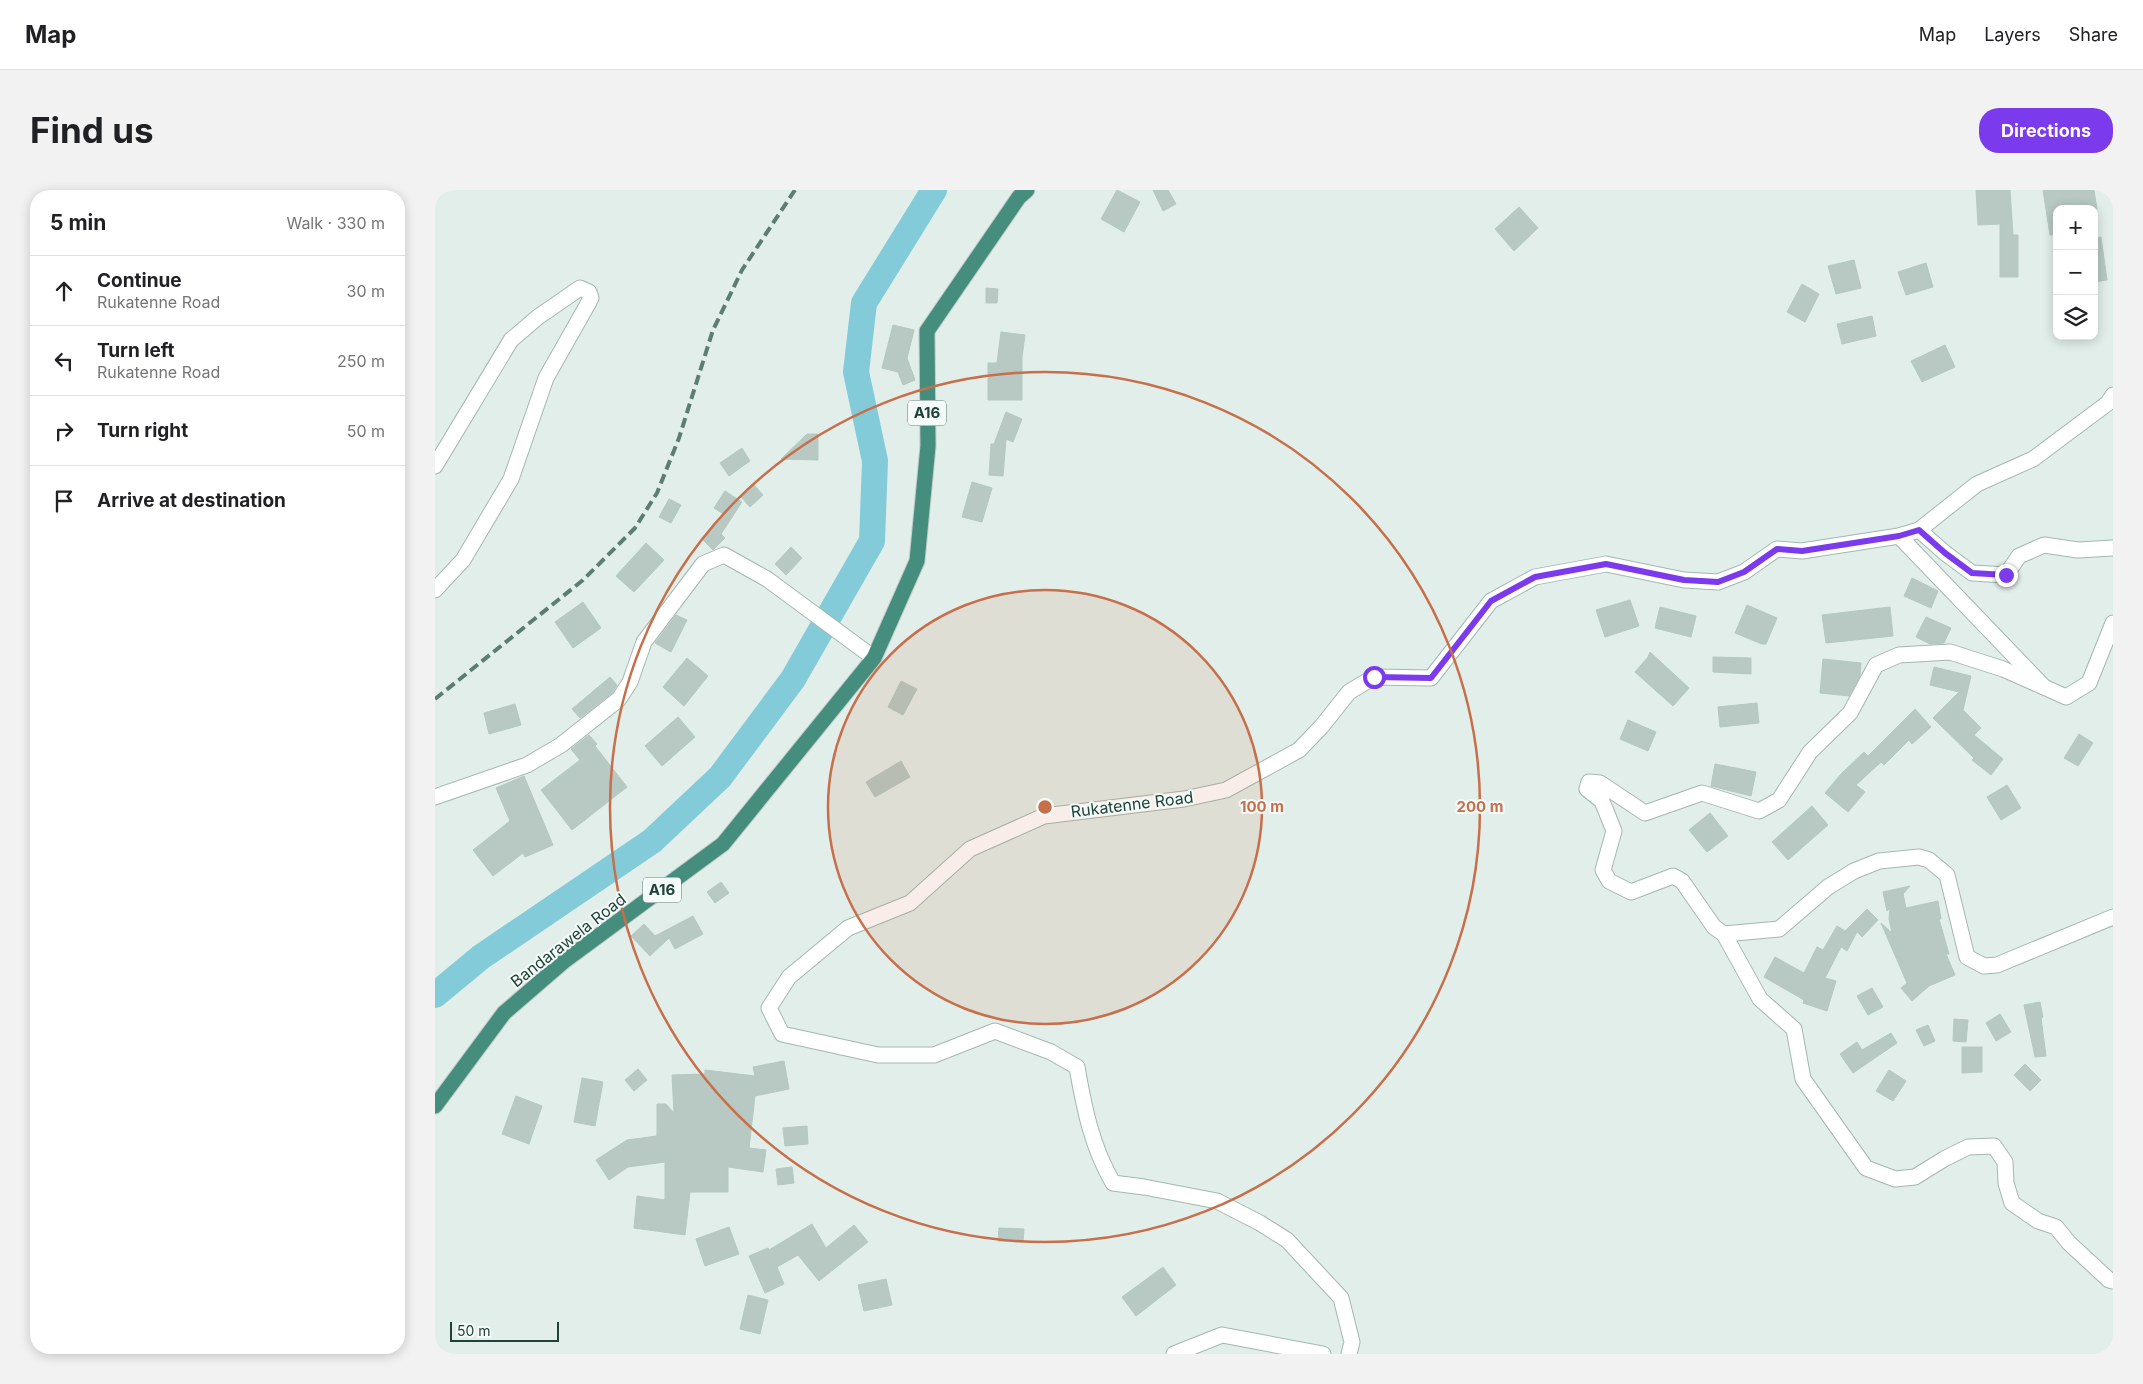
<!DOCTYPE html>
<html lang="en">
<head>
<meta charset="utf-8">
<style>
  body { margin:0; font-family:Inter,sans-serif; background:#f2f2f2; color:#202124 }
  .controls { position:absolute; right:15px; top:15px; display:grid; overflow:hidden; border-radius:10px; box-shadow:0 2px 12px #0003 }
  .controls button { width:45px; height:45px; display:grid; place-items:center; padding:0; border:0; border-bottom:1px solid #e0e0e0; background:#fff; color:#202124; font:25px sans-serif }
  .scale { position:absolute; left:15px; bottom:12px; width:109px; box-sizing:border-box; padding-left:5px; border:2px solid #204239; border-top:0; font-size:14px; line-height:18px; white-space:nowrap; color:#204239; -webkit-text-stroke:4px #f4faf7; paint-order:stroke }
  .stop { position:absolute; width:15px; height:15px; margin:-11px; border:4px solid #7c3aed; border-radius:50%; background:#fff }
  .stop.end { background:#7c3aed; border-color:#fff; box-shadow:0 1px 5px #0008 }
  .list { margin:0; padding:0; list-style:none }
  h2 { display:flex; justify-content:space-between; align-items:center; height:65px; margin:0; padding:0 20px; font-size:21px }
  h2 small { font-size:16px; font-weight:400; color:#757577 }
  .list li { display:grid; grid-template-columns:32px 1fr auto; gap:15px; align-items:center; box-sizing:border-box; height:70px; padding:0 20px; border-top:1px solid #e0e0e0 }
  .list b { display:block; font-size:19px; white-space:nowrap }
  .list p { margin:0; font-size:16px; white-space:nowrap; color:#757577 }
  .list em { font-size:16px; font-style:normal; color:#757577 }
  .icon { flex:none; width:28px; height:28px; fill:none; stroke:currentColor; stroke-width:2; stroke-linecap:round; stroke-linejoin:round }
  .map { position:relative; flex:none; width:1678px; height:1164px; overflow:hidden; border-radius:20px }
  header { display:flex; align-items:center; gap:30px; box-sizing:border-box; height:70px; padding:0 25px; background:#fff; border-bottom:1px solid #e0e0e0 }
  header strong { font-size:24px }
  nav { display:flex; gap:28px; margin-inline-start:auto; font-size:18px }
  .intro { display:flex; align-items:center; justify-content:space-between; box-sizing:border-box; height:120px; padding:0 30px }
  h1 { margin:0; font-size:35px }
  .button { padding:12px 22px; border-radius:20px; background:#7c3aed; color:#fff; font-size:18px; font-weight:700 }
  main { display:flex; gap:30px; padding:0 30px }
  aside { flex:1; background:#fff; border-radius:20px; box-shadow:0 2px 12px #0003 }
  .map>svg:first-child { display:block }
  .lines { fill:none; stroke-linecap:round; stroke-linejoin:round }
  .river { stroke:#84cbd9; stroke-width:26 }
  .building { fill:#b7c9c2; stroke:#b4c9c0 }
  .minor-casing { stroke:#a4b7b1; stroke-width:17 }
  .tertiary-casing { stroke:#a4b7b1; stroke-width:17 }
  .trunk-casing { stroke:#c1cac8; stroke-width:17 }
  .minor { stroke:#fff; stroke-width:15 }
  .tertiary { stroke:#fff; stroke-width:15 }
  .trunk { stroke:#458d7d; stroke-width:15 }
  .rail { stroke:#5b7d74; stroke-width:4; stroke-dasharray:10 5; stroke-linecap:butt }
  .route { stroke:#7c3aed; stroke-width:6 }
  .ring { fill:none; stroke:#c76e4a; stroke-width:2.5 }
  .labels { text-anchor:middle; stroke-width:4; stroke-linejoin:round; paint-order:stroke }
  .shield { fill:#f4faf7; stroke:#607972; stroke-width:1 }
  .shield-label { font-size:15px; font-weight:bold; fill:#204239 }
  .street-label { font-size:16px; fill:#204239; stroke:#f4faf7 }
  .centre { fill:#c76e4a; stroke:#f4faf7; stroke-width:2.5 }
  .ring-label { font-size:15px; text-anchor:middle; font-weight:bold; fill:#c76e4a; stroke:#f4faf7; stroke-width:4; stroke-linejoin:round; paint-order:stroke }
</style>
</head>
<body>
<header>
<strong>Map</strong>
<nav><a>Map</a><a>Layers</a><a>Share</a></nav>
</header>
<div class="intro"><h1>Find us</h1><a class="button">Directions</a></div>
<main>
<aside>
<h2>5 min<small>Walk · 330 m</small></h2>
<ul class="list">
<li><svg class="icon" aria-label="ahead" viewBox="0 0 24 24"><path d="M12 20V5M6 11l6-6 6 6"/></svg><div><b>Continue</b><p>Rukatenne Road</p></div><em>30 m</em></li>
<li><svg class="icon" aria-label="left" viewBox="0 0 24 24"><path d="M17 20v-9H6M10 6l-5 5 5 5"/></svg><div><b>Turn left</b><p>Rukatenne Road</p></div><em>250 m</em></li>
<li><svg class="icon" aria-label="right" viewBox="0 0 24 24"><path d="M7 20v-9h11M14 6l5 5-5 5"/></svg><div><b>Turn right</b></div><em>50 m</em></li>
<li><svg class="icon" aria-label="arrive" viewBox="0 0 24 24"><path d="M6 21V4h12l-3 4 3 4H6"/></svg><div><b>Arrive at destination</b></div></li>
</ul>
</aside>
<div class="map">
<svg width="1678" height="1164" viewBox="0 0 1678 1164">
  <rect width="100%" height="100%" fill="#e2eee9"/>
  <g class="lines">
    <polyline class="river" points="0,805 46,767 217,651 285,587 358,489 437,351 440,271 421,182 429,113 499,0"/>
  </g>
  <g class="building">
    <polygon points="682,0 705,12 689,42 666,29"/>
    <polygon points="718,0 733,0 741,14 728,21"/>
    <polygon points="1541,0 1575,0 1578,45 1583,45 1583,87 1565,87 1565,34 1543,35"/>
    <polygon points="1608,0 1659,0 1662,19 1622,19 1622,45 1615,45"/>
    <polygon points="1084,17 1103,38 1079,61 1060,39"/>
    <polygon points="1666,47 1672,90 1659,92 1659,48"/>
    <polygon points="1419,70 1426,98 1401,104 1393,76"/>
    <polygon points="1491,73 1498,97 1471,105 1463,82"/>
    <polygon points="1367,94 1384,104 1370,132 1352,122"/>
    <polygon points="551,98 563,99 562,113 551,113"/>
    <polygon points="1437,126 1441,146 1407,154 1402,134"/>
    <polygon points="458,135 479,140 472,168 480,190 468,195 463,182 447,178"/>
    <polygon points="566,142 590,145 587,167 587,210 553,210 553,173 562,173"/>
    <polygon points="1510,155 1520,177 1487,192 1476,171"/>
    <polygon points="571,222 587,229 578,252 571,249 568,286 554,285 556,254 559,254"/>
    <polygon points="372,244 383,244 383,270 346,269"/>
    <polygon points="307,258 315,271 294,286 285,273"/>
    <polygon points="537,292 557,298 547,332 527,327"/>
    <polygon points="319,295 328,305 315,317 306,307"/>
    <polygon points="290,301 307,312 286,344 290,348 278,360 267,349 290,325 279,318"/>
    <polygon points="234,309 246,315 236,333 224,327"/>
    <polygon points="211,353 229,370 199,402 181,386"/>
    <polygon points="356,357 367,368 351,385 340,374"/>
    <polygon points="1477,388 1503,401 1496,418 1469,406"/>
    <polygon points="1195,410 1204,436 1170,447 1161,420"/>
    <polygon points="148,412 166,438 138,458 120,432"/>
    <polygon points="1312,415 1342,428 1331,454 1327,454 1300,443"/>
    <polygon points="1225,417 1261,426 1256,447 1220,438"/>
    <polygon points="1455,417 1458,446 1391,453 1387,425"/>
    <polygon points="241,425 252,430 236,462 220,453"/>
    <polygon points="1491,427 1516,438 1509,453 1495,454 1481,447"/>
    <polygon points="1215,462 1254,498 1238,516 1200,482 1213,467"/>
    <polygon points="1278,467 1316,468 1316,484 1278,482"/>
    <polygon points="252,468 273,486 249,516 228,497"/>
    <polygon points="1388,469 1426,473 1425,486 1414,506 1385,503"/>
    <polygon points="1499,477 1536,486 1528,520 1546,538 1539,545 1568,569 1556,585 1537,570 1539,568 1498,528 1524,502 1495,495"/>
    <polygon points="175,487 182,495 177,503 145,528 137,519"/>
    <polygon points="466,491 482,499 468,525 453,517"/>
    <polygon points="1322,513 1324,533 1285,537 1283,517"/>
    <polygon points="80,514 86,535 54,544 49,523"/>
    <polygon points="1480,519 1496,537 1477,554 1474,550 1449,575 1446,572 1421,595 1430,602 1413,622 1390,603 1406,584 1429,562 1433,566"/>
    <polygon points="243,527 260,547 227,576 210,556"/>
    <polygon points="1193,530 1221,542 1213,561 1185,549"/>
    <polygon points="1644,544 1658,553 1643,576 1629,568"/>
    <polygon points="154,545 162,554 160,556 192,597 137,640 106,600 145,570 136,559"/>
    <polygon points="466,571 475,587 440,607 431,592"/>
    <polygon points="1280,574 1321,582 1316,606 1276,596"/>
    <polygon points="89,586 118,655 90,667 88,663 58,686 38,660 75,631 61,598"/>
    <polygon points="1572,595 1586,618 1566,630 1552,607"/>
    <polygon points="1377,616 1393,635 1353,670 1337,652"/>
    <polygon points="1275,623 1293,646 1272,662 1254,640"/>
    <polygon points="286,692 294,703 280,713 272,702"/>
    <polygon points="1475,696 1468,704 1471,718 1503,711 1506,729 1504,729 1514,764 1511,764 1520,785 1494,796 1477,811 1466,798 1472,793 1446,733 1457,743 1454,729 1455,718 1452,721 1448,702"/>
    <polygon points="1432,719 1443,730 1427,747 1422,742 1412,761 1406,757 1390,788 1401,791 1392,821 1368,813 1369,810 1329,787 1340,767 1369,783 1382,757 1388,760 1402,736 1410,741"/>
    <polygon points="258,726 268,744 240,759 234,748 215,766 196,746 209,734 220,746"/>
    <polygon points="1437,798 1448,817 1433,825 1422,806"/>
    <polygon points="1605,812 1608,827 1606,828 1611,866 1600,867 1589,815"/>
    <polygon points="1565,824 1576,842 1561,851 1551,833"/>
    <polygon points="1519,829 1533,830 1531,852 1518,851"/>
    <polygon points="1493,835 1500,851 1489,856 1481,840"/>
    <polygon points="1456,843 1462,853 1418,883 1405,864 1422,852 1427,860"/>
    <polygon points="1527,857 1547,857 1547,882 1527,883"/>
    <polygon points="349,871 354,899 320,906 314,958 331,960 328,982 293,977 293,1002 255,1002 250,1045 199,1038 202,1006 230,1010 230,972 193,977 174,990 161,970 192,950 222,946 222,914 231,914 239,923 237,885 270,884 270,880 320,886 318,877"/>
    <polygon points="1590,874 1606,890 1595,901 1579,885"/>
    <polygon points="203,879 212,890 199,901 190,890"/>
    <polygon points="1454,880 1471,891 1458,911 1441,901"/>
    <polygon points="147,888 168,892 160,936 139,932"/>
    <polygon points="81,906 107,916 94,954 67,944"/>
    <polygon points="372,936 373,954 350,956 348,938"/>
    <polygon points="357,977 359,993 343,995 341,979"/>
    <polygon points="377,1034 391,1058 419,1035 433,1052 384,1091 363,1065 342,1077 349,1094 330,1103 314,1066 333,1058 334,1060"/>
    <polygon points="294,1037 304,1064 270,1076 261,1049"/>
    <polygon points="564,1038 589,1039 588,1052 563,1051"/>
    <polygon points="728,1077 741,1095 701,1126 687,1107"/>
    <polygon points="451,1089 457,1115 429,1121 423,1095"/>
    <polygon points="313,1105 333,1110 325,1144 305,1139"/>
  </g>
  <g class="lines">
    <defs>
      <g id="minor">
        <polyline points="1484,340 1510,363 1537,383 1571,385 1584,366 1609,355 1643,360 1678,358"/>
        <polyline points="1464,346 1609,497 1631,507 1654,493 1678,433"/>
        <polyline points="1609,497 1568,479 1515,462 1464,465 1441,475 1415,523 1375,562 1344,610 1324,621 1267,603 1210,623 1165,593 1154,592 1152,599 1167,611 1179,641 1168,680 1174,691 1196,702 1238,686 1247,691 1279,737 1289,744 1344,739 1393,697 1419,681 1444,671 1484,667 1494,670 1512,685 1532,767 1549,776 1562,775 1678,727"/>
        <polyline points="1289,744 1325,809 1359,839 1368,889 1431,978 1460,989 1480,987 1509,969 1533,957 1559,956 1570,972 1571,993 1577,1013 1603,1031 1621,1037 1634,1053 1674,1090 1678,1091"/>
        <polyline points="739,1164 787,1145 888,1164"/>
        <path d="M914,1164L917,1152L906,1108L852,1050L825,1033L782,1011L709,997L678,993C657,957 649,918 642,877L616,862L560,841L499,865H443L347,844L334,818L354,787L413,738L475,713L535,659L609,626L749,609L791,600L864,560L887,536L914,502L939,487L996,488L1056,411L1100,387L1171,374L1249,390L1283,392L1309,382L1342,359L1367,361L1464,346L1484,340L1542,294L1598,269L1673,213L1678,205"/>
      </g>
      <g id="tertiary">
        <polyline points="0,276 76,150 103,127 145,98 154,102 156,108 154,112 111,188 76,289 28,370 0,400"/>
        <polyline points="0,607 92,575 126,555 184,509 195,492 209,452 268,374 289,365 332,389 439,468"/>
      </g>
      <polyline id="trunk" points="0,916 69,823 128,772 288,654 439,468 482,371 493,256 492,141 584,7 592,0"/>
    </defs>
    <use href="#minor" class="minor-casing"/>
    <use href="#tertiary" class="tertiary-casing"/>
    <use href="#trunk" class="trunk-casing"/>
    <use href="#minor" class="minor"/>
    <use href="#tertiary" class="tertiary"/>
    <use href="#trunk" class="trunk"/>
    <polyline class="rail" points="0,509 148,390 200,338 222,303 244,248 278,140 307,80 360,0"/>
  </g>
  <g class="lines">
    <polyline class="route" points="939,487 996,488 1056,411 1100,387 1171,374 1249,390 1283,392 1309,382 1342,359 1367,361 1464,346 1484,340 1510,363 1537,383 1571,385"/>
  </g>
  <circle cx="610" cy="617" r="217" fill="#c76e4a" fill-opacity=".12"/>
  <g class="ring">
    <circle cx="610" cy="617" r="217"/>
    <circle cx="610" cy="617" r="435"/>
  </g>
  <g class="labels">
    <g class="shield">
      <rect x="473" y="210.5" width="38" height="25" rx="4"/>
      <rect x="208" y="687.5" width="38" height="25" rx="4"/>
    </g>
    <g class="shield-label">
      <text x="492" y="228">A16</text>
      <text x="227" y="705">A16</text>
    </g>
    <g class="street-label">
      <text transform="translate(697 614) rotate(-7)" y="6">Rukatenne Road</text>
      <text transform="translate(133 750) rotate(-38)" y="6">Bandarawela Road</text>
    </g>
  </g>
  <circle cx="610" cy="617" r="8" class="centre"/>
  <g class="ring-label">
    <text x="827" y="622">100 m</text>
    <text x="1045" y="622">200 m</text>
  </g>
</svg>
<div class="controls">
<button>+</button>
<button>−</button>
<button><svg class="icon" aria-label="layers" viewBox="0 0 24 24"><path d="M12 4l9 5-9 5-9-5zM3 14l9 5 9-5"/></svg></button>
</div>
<div class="scale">50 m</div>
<div class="stop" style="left:939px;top:487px"></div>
<div class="stop end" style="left:1571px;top:385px"></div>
</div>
</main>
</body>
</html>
